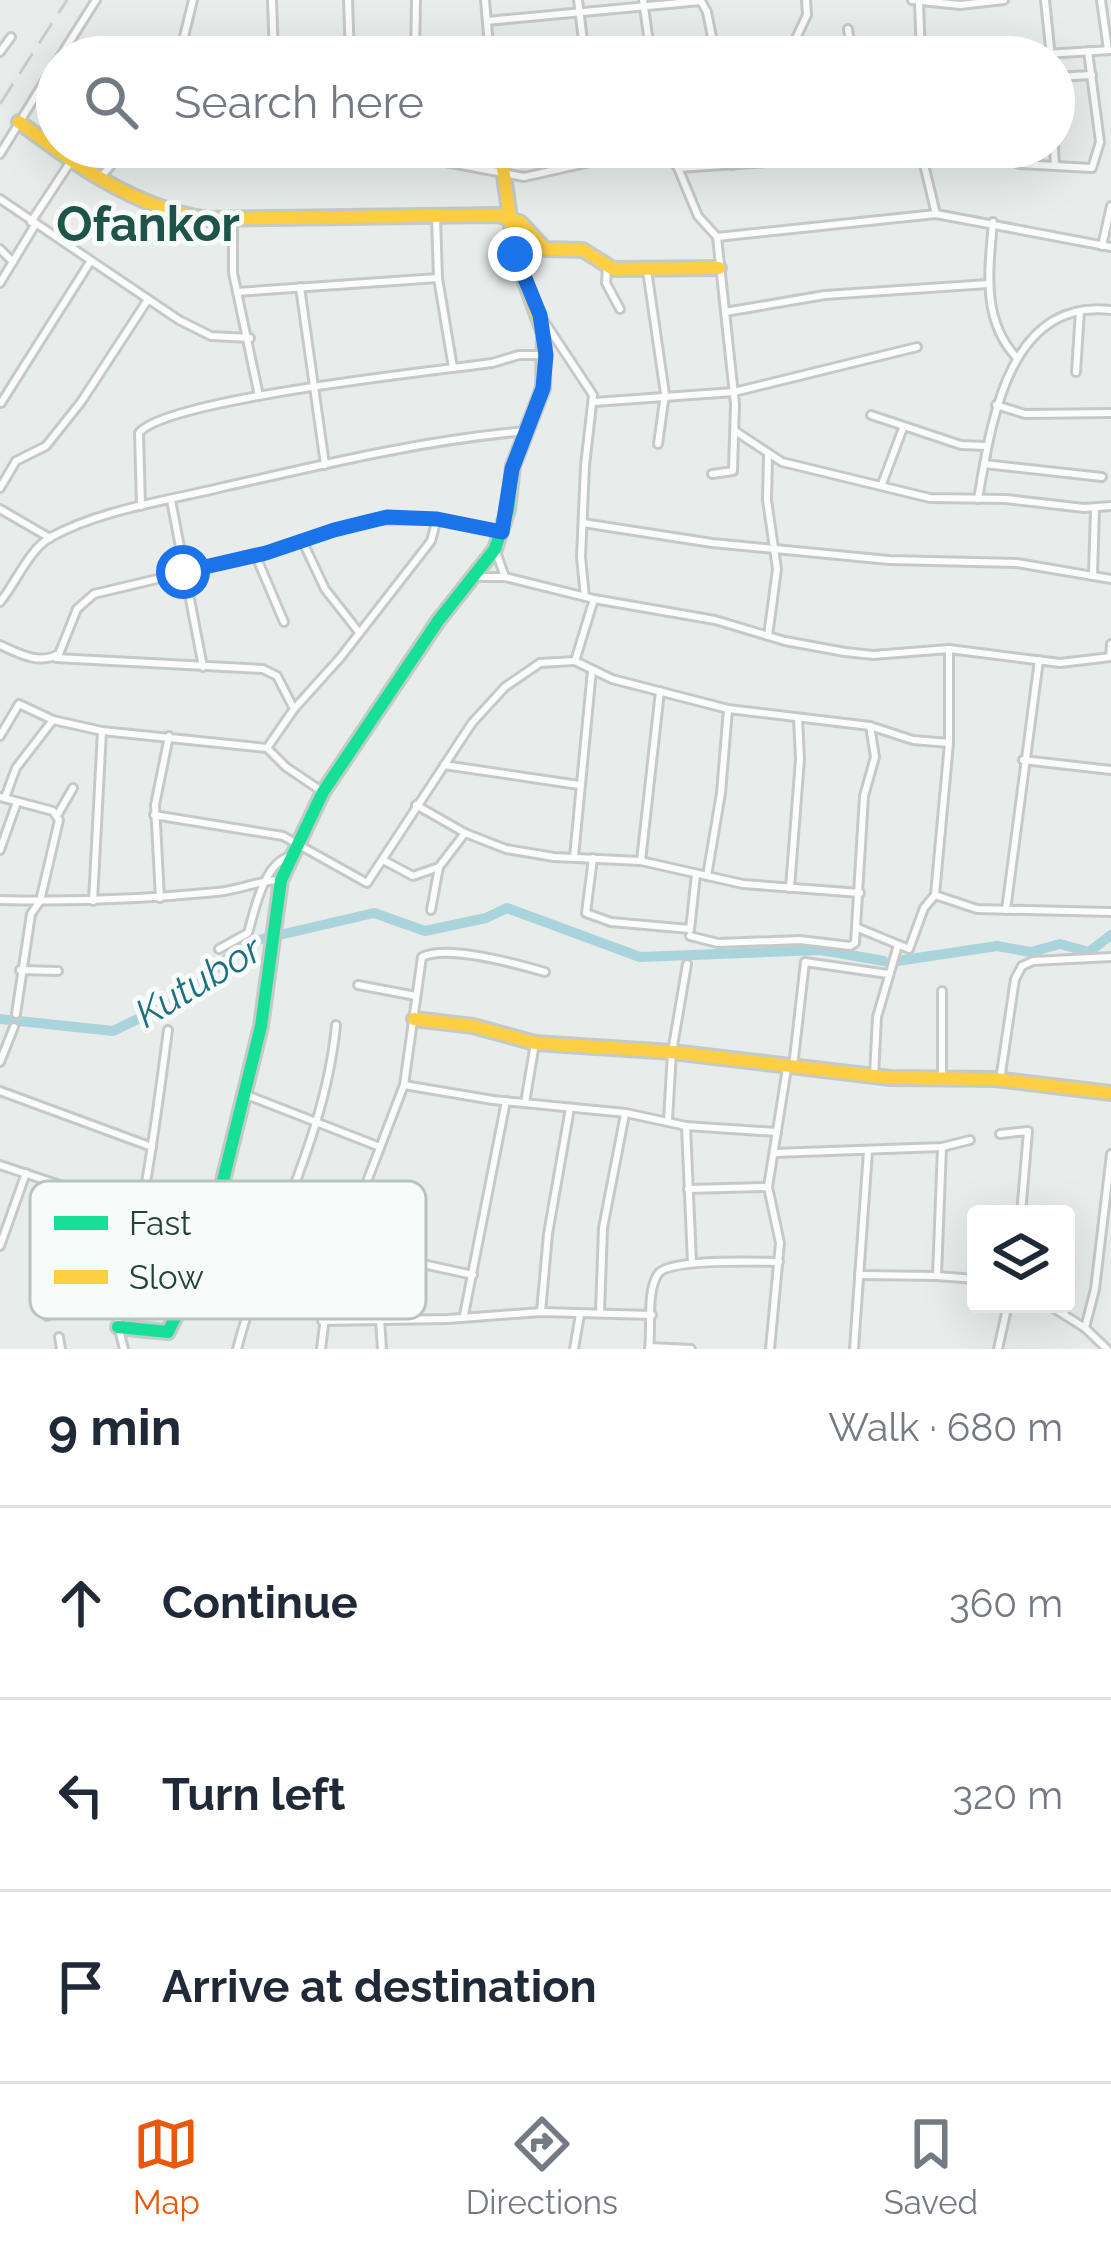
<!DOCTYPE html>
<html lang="en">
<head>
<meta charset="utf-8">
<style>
  body { margin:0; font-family:Raleway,sans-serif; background:#f2f2f3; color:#1f2937 }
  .controls { position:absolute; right:36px; bottom:36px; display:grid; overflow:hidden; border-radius:12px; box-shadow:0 12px 48px #0002 }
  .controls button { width:108px; height:108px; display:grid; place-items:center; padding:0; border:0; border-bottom:3px solid #e0e1e3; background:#fff; color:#1f2937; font:60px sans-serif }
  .stop { position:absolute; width:36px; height:36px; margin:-27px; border:9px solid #1a73e8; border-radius:50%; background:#fff }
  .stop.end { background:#1a73e8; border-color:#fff; box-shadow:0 3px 12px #0008 }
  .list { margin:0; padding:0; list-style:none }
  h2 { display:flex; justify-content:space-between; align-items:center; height:156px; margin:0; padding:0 48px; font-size:51px }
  h2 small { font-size:39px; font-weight:400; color:#747a83 }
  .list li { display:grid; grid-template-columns:78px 1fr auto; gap:36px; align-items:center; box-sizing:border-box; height:192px; padding:0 48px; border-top:3px solid #e0e1e3 }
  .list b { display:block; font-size:45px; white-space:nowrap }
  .list em { font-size:39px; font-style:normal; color:#747a83 }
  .icon { flex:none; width:66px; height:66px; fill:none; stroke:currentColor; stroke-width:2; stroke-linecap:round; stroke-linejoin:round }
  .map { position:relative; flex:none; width:1111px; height:1349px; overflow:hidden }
  .search { position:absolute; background:#fff; box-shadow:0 12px 48px #0002; left:36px; right:36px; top:36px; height:132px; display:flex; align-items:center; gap:30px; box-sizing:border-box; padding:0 42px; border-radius:66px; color:#747a83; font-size:45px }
  .sheet { height:732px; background:#fff }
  nav { display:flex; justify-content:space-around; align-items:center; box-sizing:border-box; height:168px; border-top:3px solid #e0e1e3; background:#fff; font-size:33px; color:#747a83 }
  nav a { display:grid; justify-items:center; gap:6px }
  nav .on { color:#ea580c }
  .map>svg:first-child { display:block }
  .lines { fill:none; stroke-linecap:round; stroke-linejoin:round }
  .river { stroke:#a9d4db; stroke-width:10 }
  .street-casing { stroke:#c5cac8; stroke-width:12 }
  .fast-casing { stroke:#c3cbc8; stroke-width:18 }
  .slow-casing { stroke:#c3cbc8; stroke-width:18 }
  .street { stroke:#fcfcfc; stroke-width:6 }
  .fast { stroke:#16e098; stroke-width:12 }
  .slow { stroke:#ffcf43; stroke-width:12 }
  .rail { stroke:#c9cdcc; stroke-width:3; stroke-dasharray:24 12; stroke-linecap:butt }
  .route { stroke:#1a73e8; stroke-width:15 }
  .labels { text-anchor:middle; stroke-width:10; stroke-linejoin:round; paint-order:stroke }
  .water-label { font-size:39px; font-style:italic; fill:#1c6f80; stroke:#f7fbf9 }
  .district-label { font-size:48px; font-weight:bold; fill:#1f5548; stroke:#f7fbf9 }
  .key { fill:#f7fbf9; stroke:#b8c4c0; stroke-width:3 }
  .key-label { font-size:33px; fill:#24423a }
</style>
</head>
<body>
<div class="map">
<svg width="1111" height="1349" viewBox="0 0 1111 1349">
  <rect width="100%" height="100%" fill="#e8edeb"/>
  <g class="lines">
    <g class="river">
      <polyline points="897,961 997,946 1031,952 1060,944 1089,952 1111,935"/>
      <polyline points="0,1019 113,1031 185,996 227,958 258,940 374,913 425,931 486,918 507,908 640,957 821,950 884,961"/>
    </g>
    <defs>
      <g id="street">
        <polyline points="272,0 274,57"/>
        <polyline points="348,0 350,57"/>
        <polyline points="485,0 490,57"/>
        <polyline points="578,0 585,57"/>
        <polyline points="643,0 651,57"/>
        <polyline points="912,0 960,5 1004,0"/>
        <polyline points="1045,0 1051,57"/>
        <polyline points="1101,0 1108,50"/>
        <polyline points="919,3 921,57"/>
        <polyline points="487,21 701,1 707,12 716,57"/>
        <polyline points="848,29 852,57"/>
        <polyline points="0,52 11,37"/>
        <polyline points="60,57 96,0"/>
        <polyline points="179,57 193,0"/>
        <polyline points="415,57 416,0"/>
        <polyline points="787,57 807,15 806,0"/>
        <polyline points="996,57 1111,50"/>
        <polyline points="1054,77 1092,75"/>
        <polyline points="367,147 524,177 657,147"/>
        <polyline points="664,147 678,168 698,216 717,237 735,404 733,471 712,474"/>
        <polyline points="730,147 733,165"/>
        <polyline points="974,147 1019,164 1092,168 1100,142 1088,51"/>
        <polyline points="1054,147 1055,166"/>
        <polyline points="920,148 936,214"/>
        <polyline points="0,154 57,61"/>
        <polyline points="679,168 795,160 862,148 919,150"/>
        <polyline points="99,179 127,147"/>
        <polyline points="0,199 179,320 211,336 250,338"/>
        <polyline points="436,218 438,278 453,368"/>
        <polyline points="233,219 233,273 259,396"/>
        <polyline points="31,222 71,161"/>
        <path d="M993,222C989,270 981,320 1017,358"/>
        <polyline points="717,237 936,214 1111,247"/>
        <polyline points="1102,246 1111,206"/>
        <polyline points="0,249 13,262"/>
        <polyline points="607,267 606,283 620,309"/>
        <polyline points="647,270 665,394 658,444"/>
        <polyline points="0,283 35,225"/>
        <polyline points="300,287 325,465"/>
        <polyline points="237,292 438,278"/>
        <polyline points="725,312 825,295 988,284"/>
        <polyline points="540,315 593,395 585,466 581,557 585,597"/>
        <polyline points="1076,372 1080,311"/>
        <polyline points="594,402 734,392 917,347"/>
        <polyline points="1,403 90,262"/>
        <polyline points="996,405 1025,414 1111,413"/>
        <polyline points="871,415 961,445 987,446"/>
        <polyline points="735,431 782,462 930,498 1006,499 1084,508 1111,506"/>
        <polyline points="768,455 767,500 777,569 768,636"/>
        <polyline points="984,464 1102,477"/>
        <polyline points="882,484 903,428"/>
        <polyline points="0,488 16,461 46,446 81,402 147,301"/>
        <path d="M978,499C991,425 1007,298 1111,310"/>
        <polyline points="171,500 203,667"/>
        <path d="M141,506L139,433C165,399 435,371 492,363L519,355H543"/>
        <polyline points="0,509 50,538"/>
        <polyline points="583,523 712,543 889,560 1017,563 1111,579"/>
        <polyline points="302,540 325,589 358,631"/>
        <polyline points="495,549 505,577"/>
        <polyline points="255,554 284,622"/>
        <polyline points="1093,576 1095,508"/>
        <polyline points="474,577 505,577 594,599 715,620 785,641 845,652 873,655 949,649 1060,663 1111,657"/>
        <path d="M0,602C16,583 29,549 51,537C100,510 165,501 219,488C321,465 422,440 527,431"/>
        <path d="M0,645C20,654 38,665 59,654L77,609L94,594L266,553L368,520L437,519L502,532"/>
        <polyline points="1110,657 1111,644"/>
        <polyline points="56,658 263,669 277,676 294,709"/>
        <polyline points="575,661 594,599"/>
        <polyline points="0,736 19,704 53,720"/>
        <polyline points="267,748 294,709 340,658 431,541 437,519"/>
        <polyline points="1023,760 1111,770"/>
        <polyline points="444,765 579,785"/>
        <polyline points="0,797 53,811 59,820 40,901 31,914 16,1014"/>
        <polyline points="5,798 16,768 53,720 102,731 267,748 286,767 323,792"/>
        <polyline points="416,805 465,833 506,849 554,857 641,861 743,884 860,893"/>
        <polyline points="58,814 73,788"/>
        <polyline points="154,815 283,836 367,883 472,723 505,687 540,663 575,661 612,679 728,709 870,726 913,740 949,743"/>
        <polyline points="0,850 17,802"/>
        <polyline points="574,857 592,670"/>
        <polyline points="593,858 586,913 611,922 690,929"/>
        <polyline points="383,860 413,876 439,867"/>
        <polyline points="641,861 660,691"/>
        <polyline points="707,876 721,793 728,709"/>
        <polyline points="790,888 800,759 798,718"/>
        <polyline points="935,895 977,909 1111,912"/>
        <polyline points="160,898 155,805 169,736"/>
        <path d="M0,900C73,902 145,899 217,892C239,890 260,880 281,880"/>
        <polyline points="93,901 102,731"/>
        <polyline points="431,910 439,867 465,833"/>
        <polyline points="1006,910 1039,660"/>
        <polyline points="858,928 909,949 924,908 935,895 949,743 949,649"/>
        <polyline points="690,930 696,874"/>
        <polyline points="690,936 718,943 800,940 850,946 855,943 864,796 875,757 870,726"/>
        <path d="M219,949L248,933C255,909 264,862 291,856"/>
        <polyline points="20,970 58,971"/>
        <polyline points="358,985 416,996"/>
        <polyline points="0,1062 14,1027"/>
        <polyline points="793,1067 805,962 888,974"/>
        <polyline points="874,1076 877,1017 898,945"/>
        <polyline points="942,1077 942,991"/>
        <polyline points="1000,1080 1015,979 1022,966 1033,961 1111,957"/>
        <polyline points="404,1085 493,1100 626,1113 686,1126 777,1132"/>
        <polyline points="0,1091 152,1147"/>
        <polyline points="244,1094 380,1147"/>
        <polyline points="525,1103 535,1043"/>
        <polyline points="668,1120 672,1052 687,964"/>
        <polyline points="686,1126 692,1263"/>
        <polyline points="1000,1134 1028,1131 1021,1214"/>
        <polyline points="774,1153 942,1147 970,1140"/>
        <polyline points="0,1165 141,1212"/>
        <polyline points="688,1189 768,1187"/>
        <polyline points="344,1240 391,1257 473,1275"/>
        <polyline points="0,1246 26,1173"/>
        <polyline points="204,1259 256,1281"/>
        <polyline points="406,1260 413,1230"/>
        <polyline points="859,1275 937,1276 942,1147"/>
        <polyline points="937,1276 976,1279"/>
        <polyline points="1047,1304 1085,1328 1107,1349"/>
        <polyline points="541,1312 548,1234 570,1108"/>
        <polyline points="600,1312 603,1228 625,1114"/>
        <polyline points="464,1315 506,1101"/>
        <polyline points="47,1316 85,1192"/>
        <polyline points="380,1320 382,1349"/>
        <polyline points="322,1321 448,1319 541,1312 652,1315"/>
        <polyline points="1085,1328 1095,1289 1111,1154"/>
        <polyline points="59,1337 61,1349"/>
        <polyline points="650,1347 691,1349"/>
        <path d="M124,1349C104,1280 130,1266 142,1205C153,1147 160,1089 168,1030"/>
        <path d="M237,1349C266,1239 325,1140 336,1025"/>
        <path d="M321,1349L330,1278L404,1085L422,957C447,944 517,964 545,972"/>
        <polyline points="574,1349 580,1314"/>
        <path d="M649,1349C652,1328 646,1292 658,1274C669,1258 758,1262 779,1262"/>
        <polyline points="770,1349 780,1243 768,1187 787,1068"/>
        <polyline points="854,1349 868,1151"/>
        <polyline points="998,1349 1008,1304"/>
      </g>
      <polyline id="fast" points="118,1327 168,1332 204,1258 261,1026 281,880 323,792 438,621 495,549 508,510 513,466"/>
      <g id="slow">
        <path d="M19,122C78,166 133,207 207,219L499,215L521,223L545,249L583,250L613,269L719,268"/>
        <polyline points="500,147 515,254 544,334 543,388 513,466"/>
        <polyline points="414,1019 473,1026 535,1043 672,1052 891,1078 995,1079 1111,1093"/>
      </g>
    </defs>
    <use href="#street" class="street-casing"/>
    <use href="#fast" class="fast-casing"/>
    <use href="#slow" class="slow-casing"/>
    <use href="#street" class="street"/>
    <use href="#fast" class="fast"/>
    <use href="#slow" class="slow"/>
    <polyline class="rail" points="0,104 67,0"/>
  </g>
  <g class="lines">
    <polyline class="route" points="183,572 266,553 334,530 387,517 437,519 502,532 512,469 543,388 546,355 540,315 515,254"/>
  </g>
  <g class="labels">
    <g class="water-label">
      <text transform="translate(198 981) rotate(-31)" y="14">Kutubor</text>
    </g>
    <g class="district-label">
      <text x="148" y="241">Ofankor</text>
    </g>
  </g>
  <rect x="30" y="1181" width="396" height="138" rx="18" class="key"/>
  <rect x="54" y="1216" width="54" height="14" fill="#16e098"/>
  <rect x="54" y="1270" width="54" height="14" fill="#ffcf43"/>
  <g class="key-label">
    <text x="129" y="1235">Fast</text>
    <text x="129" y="1289">Slow</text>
  </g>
</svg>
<div class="controls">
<button><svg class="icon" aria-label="layers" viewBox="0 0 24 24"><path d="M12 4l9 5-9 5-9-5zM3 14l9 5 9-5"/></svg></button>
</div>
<div class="stop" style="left:183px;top:572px"></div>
<div class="stop end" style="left:515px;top:254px"></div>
<div class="search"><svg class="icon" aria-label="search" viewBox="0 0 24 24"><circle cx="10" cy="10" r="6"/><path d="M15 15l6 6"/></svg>Search here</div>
</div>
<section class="sheet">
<h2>9 min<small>Walk · 680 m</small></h2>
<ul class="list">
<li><svg class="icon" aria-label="ahead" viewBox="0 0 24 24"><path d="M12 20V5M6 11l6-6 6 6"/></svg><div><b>Continue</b></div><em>360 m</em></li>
<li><svg class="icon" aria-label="left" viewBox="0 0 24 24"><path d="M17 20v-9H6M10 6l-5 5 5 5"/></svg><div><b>Turn left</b></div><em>320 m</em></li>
<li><svg class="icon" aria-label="arrive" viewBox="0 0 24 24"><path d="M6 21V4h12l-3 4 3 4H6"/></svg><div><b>Arrive at destination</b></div></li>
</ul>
</section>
<nav>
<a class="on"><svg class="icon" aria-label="map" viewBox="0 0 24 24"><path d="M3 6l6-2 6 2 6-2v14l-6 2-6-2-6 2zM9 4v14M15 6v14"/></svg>Map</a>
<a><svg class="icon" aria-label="directions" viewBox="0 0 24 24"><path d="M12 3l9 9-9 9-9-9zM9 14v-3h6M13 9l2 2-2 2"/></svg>Directions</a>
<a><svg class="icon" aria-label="saved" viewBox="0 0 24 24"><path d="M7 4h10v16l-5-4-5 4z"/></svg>Saved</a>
</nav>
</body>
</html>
